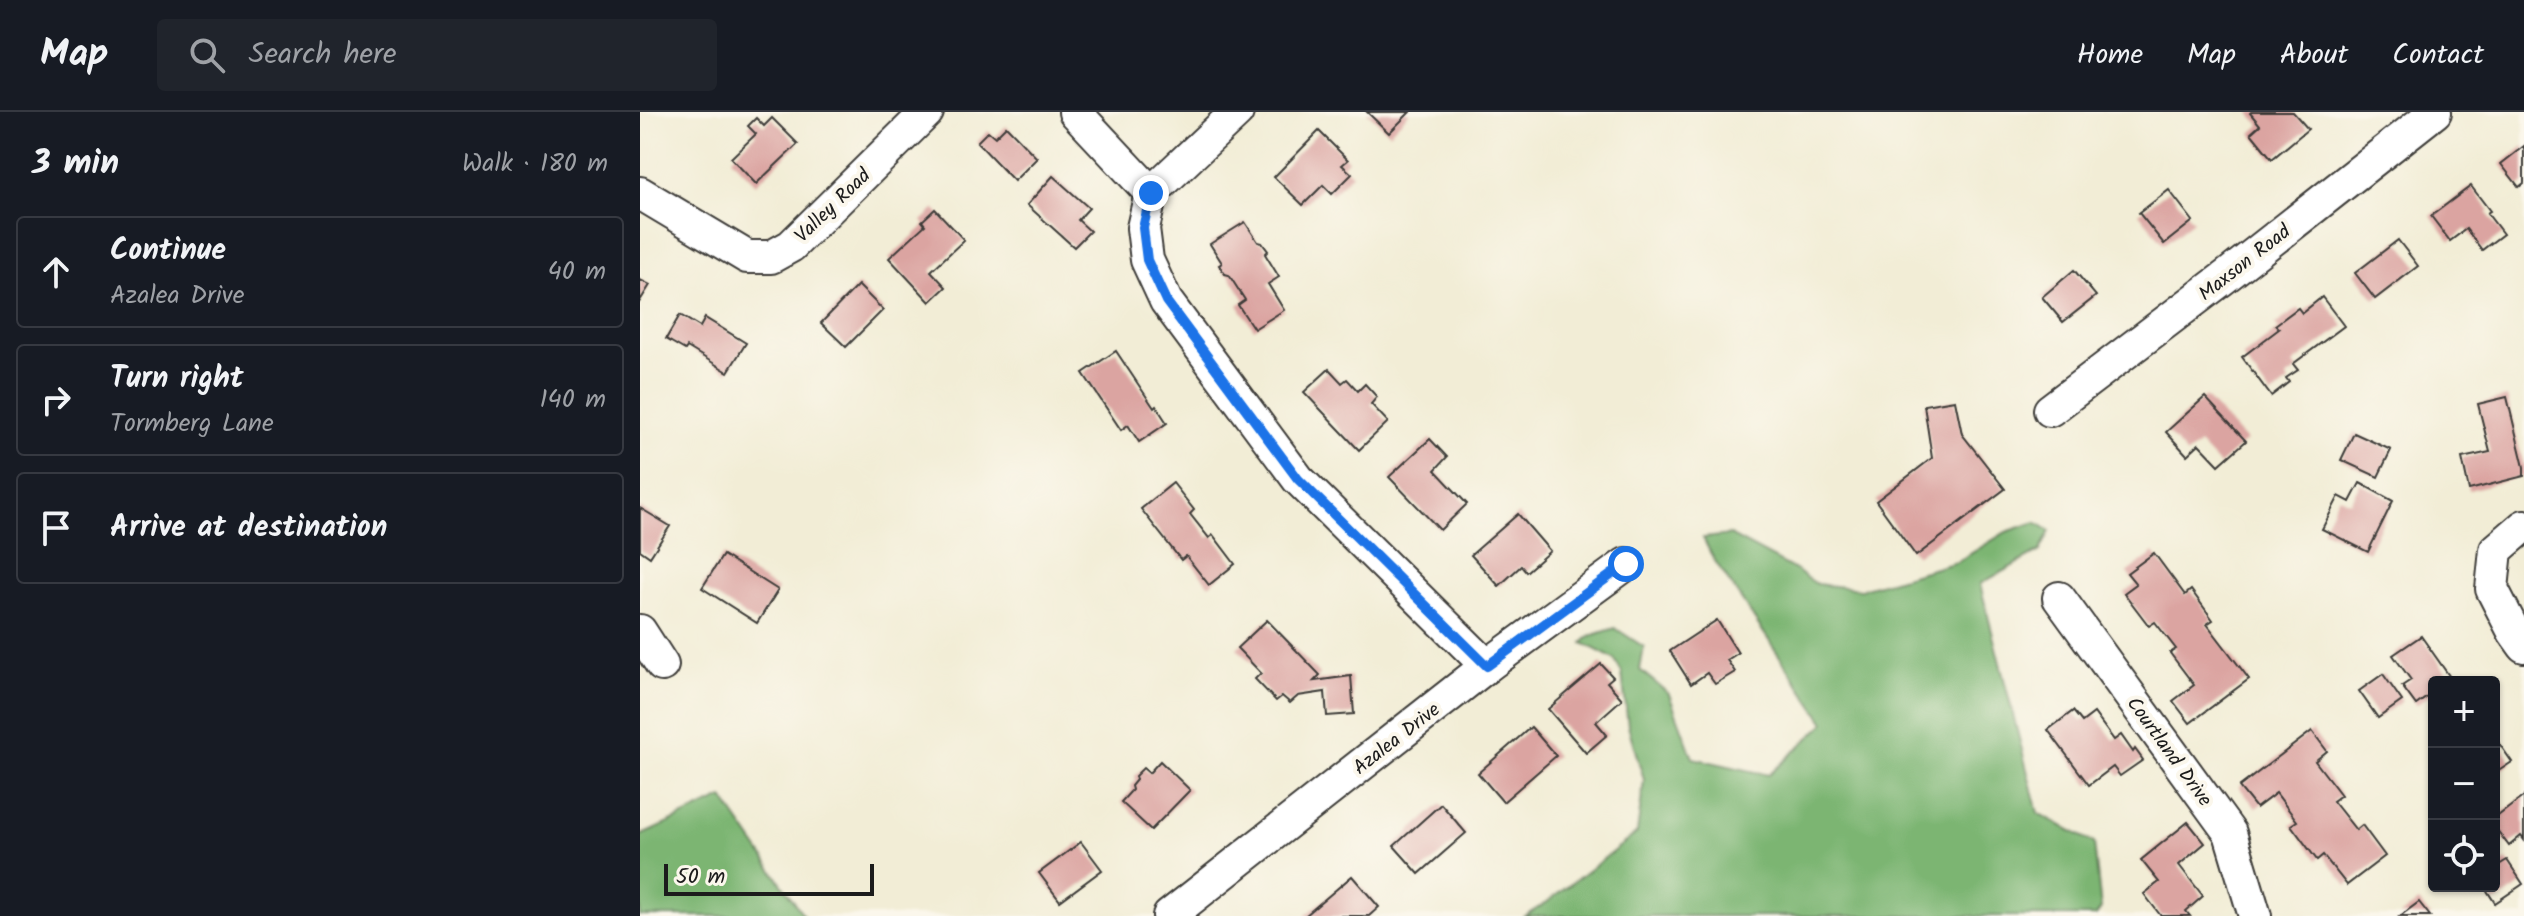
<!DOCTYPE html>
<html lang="en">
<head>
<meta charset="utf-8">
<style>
  body { margin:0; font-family:Kalam,sans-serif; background:#20242c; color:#f1f3f6 }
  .controls { position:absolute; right:24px; bottom:24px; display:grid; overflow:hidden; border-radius:8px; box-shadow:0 2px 6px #0004 }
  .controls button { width:72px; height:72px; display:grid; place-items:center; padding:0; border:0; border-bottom:2px solid #363941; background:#171b24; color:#f1f3f6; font:40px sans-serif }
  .scale { position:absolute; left:24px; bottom:20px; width:210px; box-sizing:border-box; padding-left:8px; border:4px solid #1c1c1c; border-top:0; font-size:22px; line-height:28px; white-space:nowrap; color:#1c1c1c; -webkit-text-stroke:6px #fbf7ec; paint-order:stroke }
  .stop { position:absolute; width:24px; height:24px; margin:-18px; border:6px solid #1a73e8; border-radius:50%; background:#fff }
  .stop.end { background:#1a73e8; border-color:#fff; box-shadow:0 2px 8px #0008 }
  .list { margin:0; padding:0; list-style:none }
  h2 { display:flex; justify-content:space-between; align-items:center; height:104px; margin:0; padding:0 32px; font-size:34px }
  h2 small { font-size:26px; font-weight:400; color:#9ea1a6 }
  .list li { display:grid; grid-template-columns:52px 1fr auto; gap:24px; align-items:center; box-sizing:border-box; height:112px; margin:0 16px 16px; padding:0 16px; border:2px solid #363941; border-radius:8px }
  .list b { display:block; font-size:30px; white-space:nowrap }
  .list p { margin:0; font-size:26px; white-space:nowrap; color:#9ea1a6 }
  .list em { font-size:26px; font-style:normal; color:#9ea1a6 }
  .icon { flex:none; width:44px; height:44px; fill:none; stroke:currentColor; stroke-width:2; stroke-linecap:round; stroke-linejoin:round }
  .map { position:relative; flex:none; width:1884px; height:804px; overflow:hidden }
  header { display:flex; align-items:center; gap:48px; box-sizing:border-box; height:112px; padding:0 40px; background:#171b24; border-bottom:2px solid #363941 }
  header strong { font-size:38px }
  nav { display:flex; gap:44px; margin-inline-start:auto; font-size:28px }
  .search { width:560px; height:72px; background:#20242c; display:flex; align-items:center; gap:20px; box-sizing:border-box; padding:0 28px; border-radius:8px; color:#9ea1a6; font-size:30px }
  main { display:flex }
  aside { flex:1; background:#171b24 }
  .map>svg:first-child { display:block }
  .forest { fill:#7cb572; stroke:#4c6847; stroke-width:2 }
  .building { fill:#dba4a1 }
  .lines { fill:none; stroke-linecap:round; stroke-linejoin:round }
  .minor-casing { stroke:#3c3b38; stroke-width:36 }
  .minor { stroke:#fff; stroke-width:32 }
  .route { stroke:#1a73e8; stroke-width:10 }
  .labels { text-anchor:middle; stroke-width:8; stroke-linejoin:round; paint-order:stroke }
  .street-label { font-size:20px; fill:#1c1c1c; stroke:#fbf7ec }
</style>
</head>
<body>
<header>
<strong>Map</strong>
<div class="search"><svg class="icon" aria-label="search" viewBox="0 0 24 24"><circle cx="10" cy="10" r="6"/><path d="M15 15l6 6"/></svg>Search here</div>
<nav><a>Home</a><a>Map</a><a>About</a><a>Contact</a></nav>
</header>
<main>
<aside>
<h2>3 min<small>Walk · 180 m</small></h2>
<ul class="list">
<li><svg class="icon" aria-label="ahead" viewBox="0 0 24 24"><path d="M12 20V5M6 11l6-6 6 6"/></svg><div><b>Continue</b><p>Azalea Drive</p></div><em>40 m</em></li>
<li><svg class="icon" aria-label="right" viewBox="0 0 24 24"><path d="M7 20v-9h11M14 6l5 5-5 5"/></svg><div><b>Turn right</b><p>Tormberg Lane</p></div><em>140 m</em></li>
<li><svg class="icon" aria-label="arrive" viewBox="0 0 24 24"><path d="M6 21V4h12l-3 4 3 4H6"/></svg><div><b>Arrive at destination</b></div></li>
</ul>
</aside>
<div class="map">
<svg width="1884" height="804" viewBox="0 0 1884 804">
  <rect width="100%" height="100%" fill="#fbf7ec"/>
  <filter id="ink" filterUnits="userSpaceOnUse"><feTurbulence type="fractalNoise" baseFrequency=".0125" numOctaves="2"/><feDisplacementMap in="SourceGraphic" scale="16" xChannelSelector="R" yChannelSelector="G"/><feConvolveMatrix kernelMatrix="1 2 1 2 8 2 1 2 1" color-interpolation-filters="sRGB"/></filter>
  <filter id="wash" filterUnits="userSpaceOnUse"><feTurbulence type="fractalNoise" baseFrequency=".006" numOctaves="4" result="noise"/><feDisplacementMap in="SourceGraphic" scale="32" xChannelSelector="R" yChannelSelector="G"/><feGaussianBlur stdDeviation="1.8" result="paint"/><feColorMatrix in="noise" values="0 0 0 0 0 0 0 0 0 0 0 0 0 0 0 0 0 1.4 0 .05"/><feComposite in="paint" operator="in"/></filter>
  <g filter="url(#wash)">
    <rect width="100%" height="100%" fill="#f2edd6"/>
    <g class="forest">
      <polygon points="1396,410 1410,419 1400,439 1340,472 1398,701 1454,731 1461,797 1456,804 885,804 906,791 997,721 1004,668 988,614 982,561 974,547 943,531 950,524 975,516 1004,535 1000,558 1029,582 1053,646 1129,663 1185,611 1073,446 1063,426 1090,423 1150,455 1177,472 1221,477 1317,450 1366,420"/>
      <polygon points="83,686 164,804 0,804 0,724"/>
    </g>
    <g id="blocks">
      <g class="building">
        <polygon points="727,0 770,0 749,21"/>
        <polygon points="1611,0 1653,0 1668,17 1632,47 1611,21 1620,13 1610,1"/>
        <polygon points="116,6 124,14 132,6 158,32 116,72 91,46 116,22 108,14"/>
        <polygon points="366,14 397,46 374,69 337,30 348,19 355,25"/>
        <polygon points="679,19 708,48 702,53 712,62 692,82 683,73 663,93 634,65"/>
        <polygon points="1884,34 1884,71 1879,75 1861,52"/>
        <polygon points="413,64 449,96 438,108 450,119 434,135 387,93"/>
        <polygon points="1831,74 1850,99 1847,101 1863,122 1842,138 1826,117 1810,129 1791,104"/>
        <polygon points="1529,78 1553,109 1524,132 1499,101"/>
        <polygon points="295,97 324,128 291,159 306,175 290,190 249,146 285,113 282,109"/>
        <polygon points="605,110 618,130 622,131 628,139 625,142 639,165 628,172 644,198 614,217 598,193 605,188 589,163 585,162 579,153 582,151 570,132"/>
        <polygon points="1758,128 1778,154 1735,187 1715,161"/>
        <polygon points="1434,158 1456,184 1423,210 1402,185"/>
        <polygon points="0,168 10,173 0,189"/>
        <polygon points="218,173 243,198 206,235 181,211"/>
        <polygon points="1682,185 1704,214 1653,252 1658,258 1646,266 1649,270 1631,284 1602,245 1639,217 1635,213 1658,196 1662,201"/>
        <polygon points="40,203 60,215 65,206 106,231 88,260 47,235 45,238 26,227"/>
        <polygon points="476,239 514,296 516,294 527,311 499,330 488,313 481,318 443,261"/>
        <polygon points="689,257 702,271 707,267 718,279 725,272 737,285 731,292 748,310 719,338 664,280"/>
        <polygon points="1565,285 1606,329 1579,353 1559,332 1547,343 1526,320"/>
        <polygon points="1867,285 1884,355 1884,364 1829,378 1822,346 1850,340 1838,292"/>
        <polygon points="1315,288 1322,322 1365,377 1276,444 1236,389 1292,346 1284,293"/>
        <polygon points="1714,321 1751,338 1738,365 1701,348"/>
        <polygon points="790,327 807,345 795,358 827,392 800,418 749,365"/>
        <polygon points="533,371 554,398 550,402 569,426 573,423 595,452 569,473 546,444 541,448 501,397"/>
        <polygon points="1720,371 1753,389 1728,440 1682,417 1699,384 1710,390"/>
        <polygon points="0,396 30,414 10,445 0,438"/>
        <polygon points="878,402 910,439 886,460 881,454 859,474 831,443"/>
        <polygon points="1514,441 1545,483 1551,478 1573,508 1567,512 1609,567 1550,611 1533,589 1554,573 1530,541 1536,537 1515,510 1509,514 1484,481 1496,472 1487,461"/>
        <polygon points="83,443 138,478 117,511 62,476"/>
        <polygon points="627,508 680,563 674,569 711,564 714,602 687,604 685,580 658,584 650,591 642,584 636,589 615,567 621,561 597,536"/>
        <polygon points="1077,508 1098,541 1087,548 1095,560 1075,572 1067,561 1051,572 1030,539"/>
        <polygon points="1781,524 1812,568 1794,570 1794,580 1776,593 1762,574 1771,568 1753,543"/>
        <polygon points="961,552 973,565 967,570 982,587 956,610 967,623 946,641 908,597"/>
        <polygon points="1743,562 1762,589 1738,606 1719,579"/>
        <polygon points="1433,599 1442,610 1454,601 1474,628 1481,623 1493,640 1495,637 1503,648 1480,664 1473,655 1449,673 1408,618"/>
        <polygon points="891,615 916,644 863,690 838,661"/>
        <polygon points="1672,619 1687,639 1675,649 1701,683 1693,689 1716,718 1722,713 1745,744 1707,773 1683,743 1677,748 1651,713 1657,709 1636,681 1616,696 1599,675"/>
        <polygon points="1854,624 1872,650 1854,662"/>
        <polygon points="520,649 550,678 511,718 481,690 492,678 491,674 496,668 495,664 503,656 509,661"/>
        <polygon points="1884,684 1884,728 1881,724 1869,734 1854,714 1854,707"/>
        <polygon points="801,692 826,721 779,762 754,734"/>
        <polygon points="1548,710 1565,731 1539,753 1563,784 1546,799 1550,804 1521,804 1504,782 1519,770 1501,748"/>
        <polygon points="441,730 462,758 420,789 399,761"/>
        <polygon points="1867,748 1883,772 1855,791 1844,774 1854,774 1854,756"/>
        <polygon points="712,764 739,795 729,804 665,804"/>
        <polygon points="1779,790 1790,804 1760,804"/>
      </g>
    </g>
  </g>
  <g filter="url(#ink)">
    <use href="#blocks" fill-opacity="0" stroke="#3c3b38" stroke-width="2"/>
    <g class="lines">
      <defs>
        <g id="minor">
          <polyline points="435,0 511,81"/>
          <polyline points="0,81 107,145 131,145 151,134 287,0"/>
          <polyline points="511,81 503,116 507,148 526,189 658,367 847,554"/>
          <polyline points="511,81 597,0"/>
          <polyline points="1410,298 1589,162 1795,0"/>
          <polyline points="1884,414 1856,438 1852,477 1874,520 1884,534"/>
          <polyline points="1419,486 1590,721 1615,804"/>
          <polyline points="0,519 22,553"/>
          <polyline points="529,804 847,554 986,452"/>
        </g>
      </defs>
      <use href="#minor" class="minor-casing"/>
      <use href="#minor" class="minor"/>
    </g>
  </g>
  <g class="lines" filter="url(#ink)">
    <polyline class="route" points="511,81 503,116 507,148 526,189 658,367 847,554 986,452"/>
  </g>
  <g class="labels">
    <g class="street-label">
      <text transform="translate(192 93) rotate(-44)" y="7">Valley Road</text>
      <text transform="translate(1604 150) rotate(-38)" y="7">Maxson Road</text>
      <text transform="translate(756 626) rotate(-38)" y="7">Azalea Drive</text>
      <text transform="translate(1530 639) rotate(54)" y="7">Courtland Drive</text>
    </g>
  </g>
</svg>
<div class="controls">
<button>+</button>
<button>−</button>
<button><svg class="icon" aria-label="locate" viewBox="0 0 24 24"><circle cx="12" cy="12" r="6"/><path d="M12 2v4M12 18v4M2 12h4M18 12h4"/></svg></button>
</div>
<div class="scale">50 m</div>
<div class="stop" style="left:986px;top:452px"></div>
<div class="stop end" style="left:511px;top:81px"></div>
</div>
</main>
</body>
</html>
